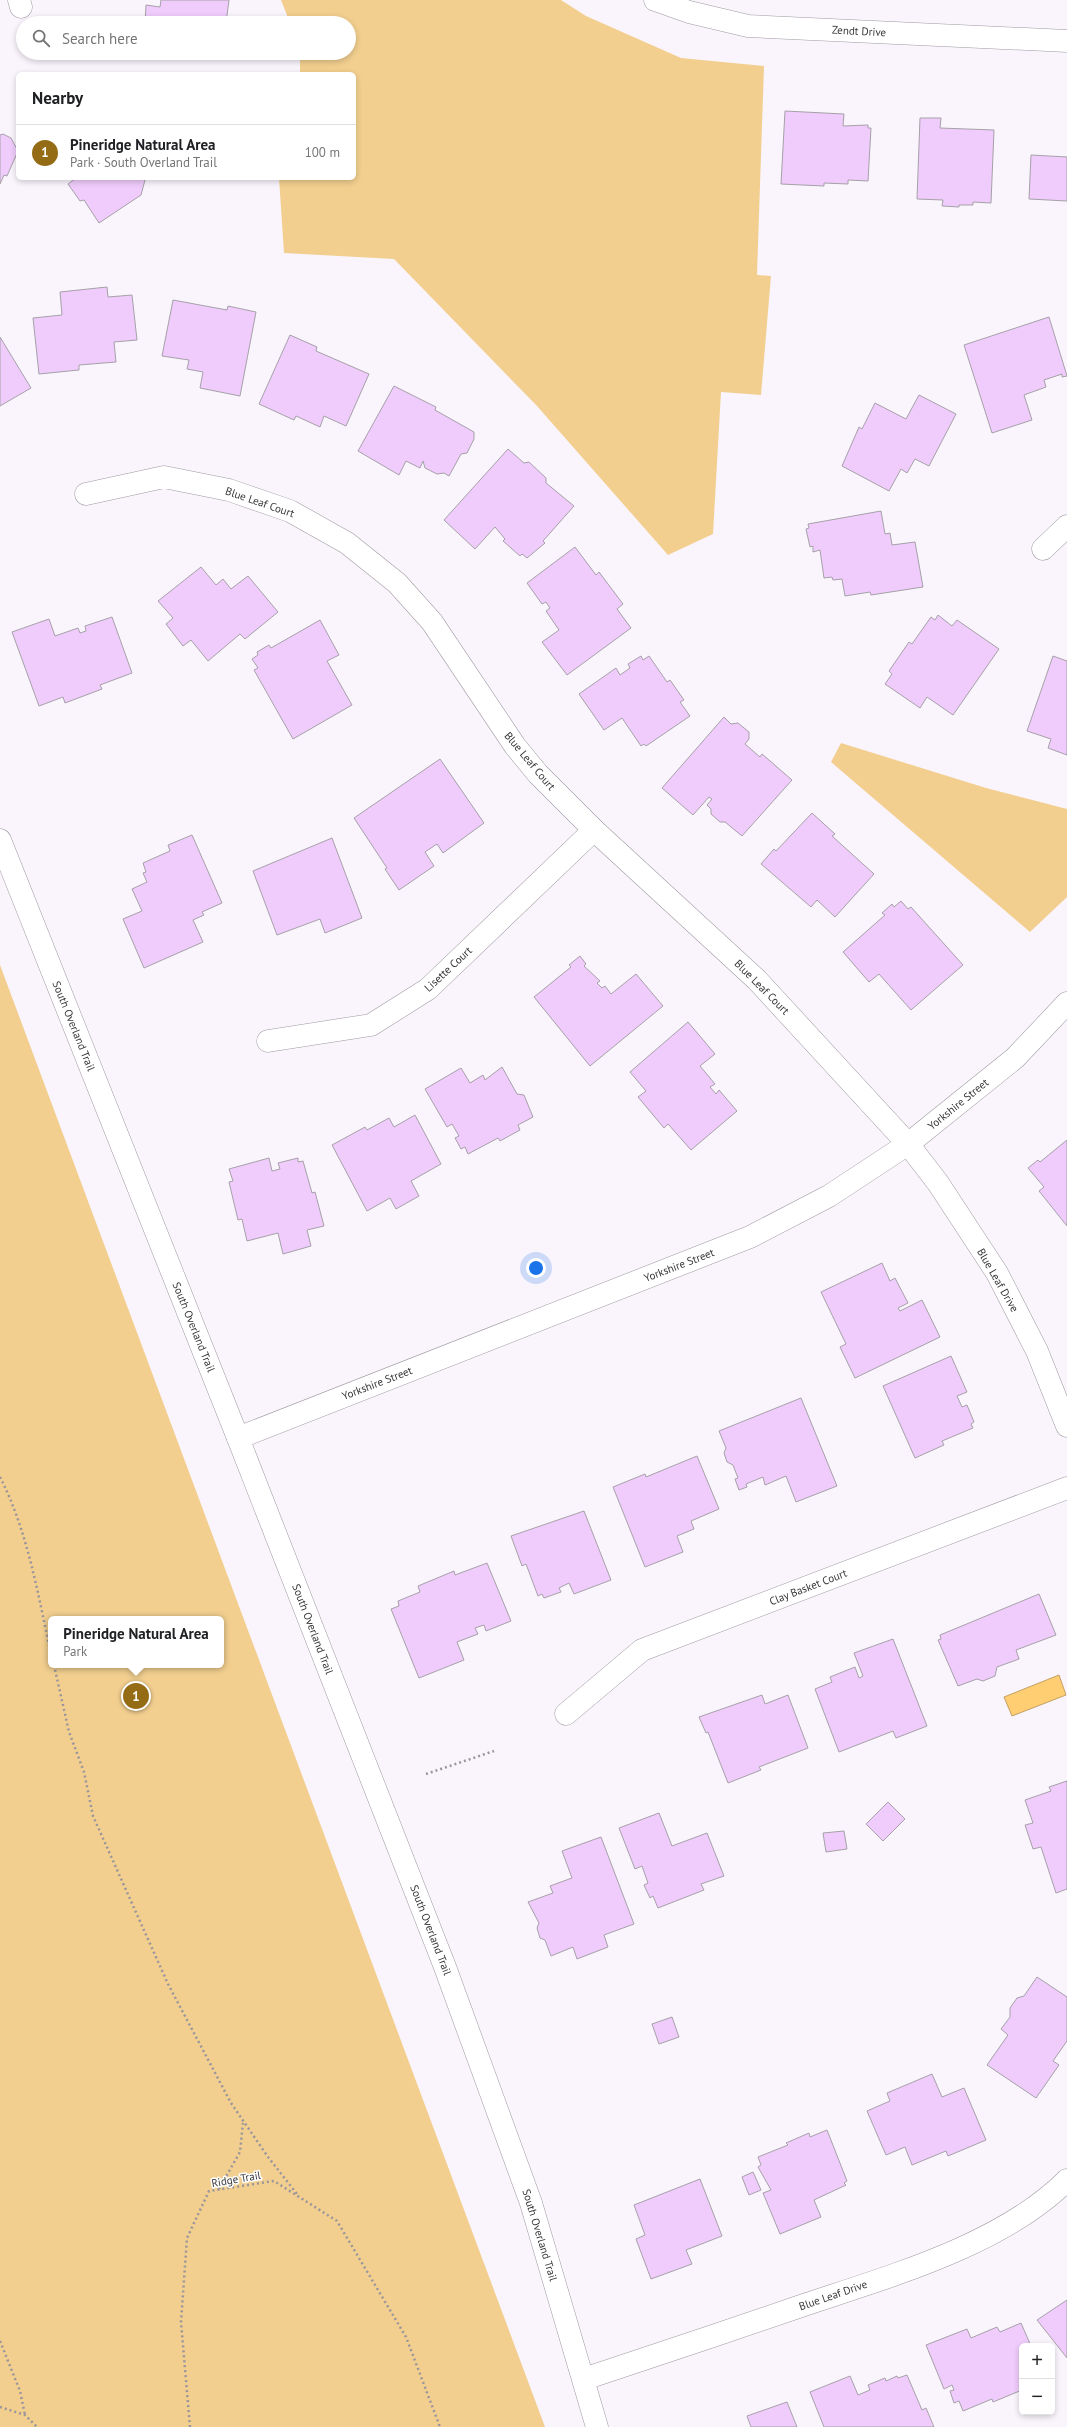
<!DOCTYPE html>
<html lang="en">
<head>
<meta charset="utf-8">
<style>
  body { margin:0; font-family:"PT Sans",sans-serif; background:#f6f6f6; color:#202124 }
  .controls { position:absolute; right:12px; bottom:12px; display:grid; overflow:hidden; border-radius:6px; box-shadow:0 2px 6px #0003 }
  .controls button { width:36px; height:36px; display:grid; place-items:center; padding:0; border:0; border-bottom:1px solid #e0e0e0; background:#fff; color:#202124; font:20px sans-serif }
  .you { position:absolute; left:536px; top:1268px; width:14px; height:14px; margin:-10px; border:3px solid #fff; border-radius:50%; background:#1a73e8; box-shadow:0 0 0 6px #1a73e833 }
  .badge { display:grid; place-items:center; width:26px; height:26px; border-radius:50%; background:#936c15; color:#fff; font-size:13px; font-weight:700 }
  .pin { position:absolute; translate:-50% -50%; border:2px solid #fff; box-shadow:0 1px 4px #0006 }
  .popup { position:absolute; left:48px; top:1616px; width:176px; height:52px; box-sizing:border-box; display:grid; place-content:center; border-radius:6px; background:#fff; filter:drop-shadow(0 1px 3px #0005); font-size:13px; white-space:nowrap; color:#757577 }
  .popup b { font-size:15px; color:#202124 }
  .popup::after { content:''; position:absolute; left:50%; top:100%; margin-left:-8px; border:8px solid transparent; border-top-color:#fff }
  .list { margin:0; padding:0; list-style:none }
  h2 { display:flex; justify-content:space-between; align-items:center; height:52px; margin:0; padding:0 16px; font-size:17px }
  h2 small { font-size:13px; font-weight:400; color:#757577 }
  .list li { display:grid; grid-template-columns:26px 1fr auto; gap:12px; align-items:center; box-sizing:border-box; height:56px; padding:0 16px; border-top:1px solid #e0e0e0 }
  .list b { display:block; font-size:15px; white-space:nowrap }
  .list p { margin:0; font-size:13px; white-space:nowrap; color:#757577 }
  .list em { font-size:13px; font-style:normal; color:#757577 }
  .icon { flex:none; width:22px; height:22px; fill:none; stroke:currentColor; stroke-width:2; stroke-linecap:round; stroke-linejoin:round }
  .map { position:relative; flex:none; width:1067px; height:2427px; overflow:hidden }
  .search { position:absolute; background:#fff; box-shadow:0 2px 6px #0003; left:16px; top:16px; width:340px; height:44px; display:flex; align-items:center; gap:10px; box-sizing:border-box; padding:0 14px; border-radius:22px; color:#757577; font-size:15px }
  .panel { position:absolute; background:#fff; box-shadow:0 2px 6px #0003; left:16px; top:72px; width:340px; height:108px; border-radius:6px }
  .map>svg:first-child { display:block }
  .green { fill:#f2cf8f; fill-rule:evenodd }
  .water { fill:#ffce73; stroke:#c3a062 }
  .building { fill:#efccfb; stroke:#a6a1a8 }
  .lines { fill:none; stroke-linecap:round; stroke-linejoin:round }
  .street-casing { stroke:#9f9aa1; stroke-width:23 }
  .path { stroke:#99959b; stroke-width:2.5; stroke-dasharray:2 3; stroke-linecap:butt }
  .street { stroke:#fff; stroke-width:22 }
  .labels { text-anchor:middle; stroke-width:3; stroke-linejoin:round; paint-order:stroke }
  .street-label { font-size:11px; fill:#383639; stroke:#fff }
</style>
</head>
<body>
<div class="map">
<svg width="1067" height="2427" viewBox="0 0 1067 2427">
  <rect width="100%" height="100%" fill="#faf4fc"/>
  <g class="green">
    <polygon points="281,0 561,0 586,16 681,58 764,66 757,275 771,276 761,395 721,392 713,534 668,555 537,406 394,259 284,253 279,178 354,178 354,74 300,74 300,53 349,53 349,23 290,23"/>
    <polygon points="841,743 986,788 1067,809 1067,897 1030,932 831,762"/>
    <path d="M0,965L545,2427H0ZM51,1619H221V1665H51Z"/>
  </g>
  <polygon class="water" points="1059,1675 1066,1695 1012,1716 1004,1697"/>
  <g class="building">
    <polygon points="161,0 229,0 226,23 145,23 146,5 160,7"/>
    <polygon points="177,53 216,53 216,57 205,55 204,59"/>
    <polygon points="785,111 844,114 843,126 868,125 868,128 871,128 868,181 848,180 848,184 824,183 824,186 781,184"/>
    <polygon points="920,118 941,118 940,128 994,130 991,203 973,202 973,205 959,205 959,207 942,206 943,200 917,199"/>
    <polygon points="3,134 11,138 18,151 7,176 4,175 0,184 0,135"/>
    <polygon points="1031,155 1067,157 1067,201 1029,199"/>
    <polygon points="76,178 143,178 145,180 141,195 99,223 84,200 80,201 68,184"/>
    <polygon points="107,287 108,297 132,295 137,340 114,342 116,362 79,365 79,370 39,374 33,318 62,315 60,292"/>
    <polygon points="173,300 227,310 228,306 256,312 240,396 200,388 203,372 187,369 189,360 162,356"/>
    <polygon points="1049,317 1067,376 1062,377 1062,374 1044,380 1046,387 1024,395 1032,420 992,433 964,345"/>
    <polygon points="290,335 317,347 316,351 369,374 346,426 324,416 320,427 296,416 294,420 259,404"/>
    <polygon points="0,337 31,388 0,406"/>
    <polygon points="394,386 436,407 435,410 474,432 474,439 467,453 461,454 449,476 444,473 437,474 425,468 423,461 420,468 406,461 399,475 358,451"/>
    <polygon points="919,395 956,414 929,466 915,459 907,473 901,469 889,491 842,466 859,427 862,429 875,403 906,419"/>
    <polygon points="508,449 524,463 529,462 546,478 546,483 574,506 543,541 545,543 527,558 522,554 520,556 503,541 505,539 495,527 475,549 444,520"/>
    <polygon points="881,511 885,534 890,533 892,545 915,542 923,587 871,595 870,592 845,596 842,579 833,580 832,577 824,578 820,550 813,552 813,546 810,547 806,529 809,528 808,524"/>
    <polygon points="575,547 596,575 599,572 623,604 617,609 631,628 567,675 542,642 559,630 546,611 550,608 546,602 542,604 527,583"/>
    <polygon points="201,567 216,585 223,579 231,589 248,576 278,612 245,639 240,634 208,661 191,640 183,646 166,624 173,618 158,601"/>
    <polygon points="938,615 952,626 957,620 999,649 953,715 927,697 920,708 885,684 892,674 889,671 909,642 912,644 931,617 935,620"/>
    <polygon points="112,617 132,673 100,685 102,689 65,703 63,697 39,706 12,632 49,619 55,636 78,628 80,633 86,631 85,626"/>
    <polygon points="320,620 339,655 327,661 352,705 293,739 254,670 258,668 252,659 258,655 257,652 269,645 271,648"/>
    <polygon points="641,656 643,660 649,656 667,682 670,680 684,700 680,702 690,716 646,746 644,744 641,746 622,718 604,730 579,694 616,668 620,675 630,668 628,664"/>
    <polygon points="1053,656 1067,661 1067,755 1048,748 1051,739 1027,731"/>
    <polygon points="724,717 731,724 738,723 749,732 749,739 745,744 760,757 762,754 792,780 742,836 725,822 720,822 711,814 711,809 707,805 712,799 709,797 693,815 662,788"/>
    <polygon points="440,759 484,823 443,853 437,844 425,852 434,866 399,890 385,869 387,868 354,818"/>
    <polygon points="812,813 835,834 832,836 874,874 835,917 817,900 811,907 761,864 774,849 776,851"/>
    <polygon points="192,835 222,903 202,912 204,915 193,920 203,942 144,968 123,919 142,911 132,889 147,882 143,873 146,872 143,863 170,851 168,845"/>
    <polygon points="332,838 362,918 325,933 320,919 277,935 253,871"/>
    <polygon points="901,901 908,909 911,907 963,965 911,1010 879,974 869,982 843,952 885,915 882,913 892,904 894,907"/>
    <polygon points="580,956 586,964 584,966 600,981 597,983 602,988 605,986 611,994 636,974 663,1006 590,1066 534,997 571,967 569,965"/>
    <polygon points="688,1022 715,1054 700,1066 715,1084 710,1087 716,1094 719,1090 737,1111 691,1150 668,1124 664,1128 638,1097 646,1091 630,1072"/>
    <polygon points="502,1067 517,1094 524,1095 533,1117 518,1125 520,1130 500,1141 498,1138 468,1154 465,1147 461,1149 455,1138 459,1136 452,1124 447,1127 425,1089 461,1068 470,1083 483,1075 485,1080"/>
    <polygon points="415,1115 441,1164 411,1181 419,1196 396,1209 390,1198 367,1211 332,1145 365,1127 367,1130 389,1118 394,1127"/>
    <polygon points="1067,1140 1067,1226 1039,1191 1044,1187 1028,1168 1038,1160 1040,1162"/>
    <polygon points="269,1158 272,1171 280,1169 278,1163 298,1158 298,1162 303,1161 312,1193 315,1192 324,1226 307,1230 311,1246 283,1254 278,1233 247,1241 242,1219 238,1220 229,1182 233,1181 229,1169"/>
    <polygon points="882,1263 890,1281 895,1278 908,1303 898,1308 900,1311 922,1300 940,1337 855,1378 840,1347 846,1344 821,1292"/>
    <polygon points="951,1356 967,1392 957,1396 962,1407 967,1405 974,1422 971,1424 973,1428 942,1441 944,1445 915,1458 883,1386"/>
    <polygon points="801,1398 837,1486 796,1502 786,1476 765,1485 763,1477 746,1484 747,1487 739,1490 735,1479 738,1478 733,1465 727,1462 724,1453 726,1448 719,1431"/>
    <polygon points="697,1456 719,1509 691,1521 694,1529 677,1536 683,1552 645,1567 613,1487 645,1474 646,1477"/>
    <polygon points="584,1511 611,1580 574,1594 569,1583 559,1588 561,1592 544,1598 542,1594 538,1596 526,1564 522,1566 511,1536"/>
    <polygon points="487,1563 511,1621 486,1631 484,1625 475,1628 478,1634 457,1642 464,1660 419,1678 391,1609 399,1606 398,1601 420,1592 418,1586 454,1571 455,1575"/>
    <polygon points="1039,1594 1056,1635 1016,1650 1019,1659 997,1667 995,1676 983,1681 977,1679 958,1686 938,1640 941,1639 940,1635"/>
    <polygon points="893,1639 927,1726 896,1738 893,1731 839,1752 815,1689 832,1682 830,1677 855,1667 859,1678 863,1676 854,1653"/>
    <polygon points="762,1695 765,1704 788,1695 808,1748 759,1767 761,1770 728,1783 708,1732 706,1733 699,1717"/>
    <polygon points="1067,1781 1067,1889 1056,1893 1041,1847 1033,1849 1025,1825 1033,1823 1025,1800 1051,1791 1049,1787"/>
    <polygon points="888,1802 905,1819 883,1841 866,1824"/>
    <polygon points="659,1813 672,1846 707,1833 724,1876 701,1884 704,1890 658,1908 653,1896 650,1898 644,1885 648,1883 642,1866 635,1869 619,1828"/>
    <polygon points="844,1831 847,1849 826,1852 823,1833"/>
    <polygon points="601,1837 634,1924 604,1935 608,1947 577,1959 573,1947 551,1956 545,1940 540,1938 537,1928 539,1923 528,1902 553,1893 550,1886 572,1878 562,1851"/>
    <polygon points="1037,1977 1067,1997 1067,2041 1053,2061 1059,2065 1036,2098 987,2065 1008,2035 1001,2029 1010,2017 1010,2008 1017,1998 1024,1996"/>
    <polygon points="672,2017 679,2037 659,2044 652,2024"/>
    <polygon points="932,2074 942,2097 964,2088 986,2140 948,2156 946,2151 912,2165 905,2147 886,2155 867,2111 890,2101 887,2093"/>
    <polygon points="827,2130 847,2181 844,2183 846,2185 814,2200 821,2217 780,2234 763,2193 771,2190 758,2167 761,2165 758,2157 788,2145 786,2143 809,2133 810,2137"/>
    <polygon points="753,2172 761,2190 749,2195 742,2177"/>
    <polygon points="700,2179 722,2236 686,2250 692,2264 651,2279 636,2239 645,2235 634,2205"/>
    <polygon points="1067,2300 1067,2358 1037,2320"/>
    <polygon points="1021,2323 1031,2346 1022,2346 1022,2390 993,2402 992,2399 963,2411 959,2401 954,2403 950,2391 954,2390 952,2385 944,2389 926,2345 967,2329 971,2338 997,2327 1000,2332"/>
    <polygon points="907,2375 922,2410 926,2408 934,2427 824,2427 810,2392 850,2376 858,2395 870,2390 868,2385 885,2378 886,2381 897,2376 898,2378"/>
    <polygon points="787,2402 797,2427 751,2427 747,2416"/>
  </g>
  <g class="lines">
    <defs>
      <g id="street">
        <polyline points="19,0 21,7"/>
        <polyline points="655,0 689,12 748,26 1067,41"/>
        <polyline points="86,494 164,477 229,490 290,511 347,543 397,583 432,622 515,746 538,774 594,830 757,980 908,1144 938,1183 997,1273 1037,1351 1067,1426"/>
        <polyline points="1043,549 1067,526"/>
        <polyline points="0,840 238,1438 445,1967 531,2203 597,2427"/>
        <polyline points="268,1041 371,1025 428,989 594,830"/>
        <polyline points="238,1438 750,1237 829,1196 908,1144 1015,1058 1067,1003"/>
        <polyline points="566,1714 642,1650 1067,1488"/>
        <path d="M584,2379C657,2355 731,2330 804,2305C890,2276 1002,2245 1067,2180"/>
      </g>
    </defs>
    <use href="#street" class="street-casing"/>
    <g class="path">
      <path d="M0,1477C28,1532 38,1595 51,1654"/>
      <polyline points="54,1665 69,1732 84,1772 93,1816 168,1984 231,2103 268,2157 297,2194"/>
      <polyline points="426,1774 494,1751"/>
      <polyline points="219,2189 240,2152 243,2123"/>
      <polyline points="0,2341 20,2391 25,2415"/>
      <polyline points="0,2407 25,2415 37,2427"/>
      <polyline points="190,2427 181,2322 187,2238 209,2191 274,2181 337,2221 406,2337 440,2427"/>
    </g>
    <use href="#street" class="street"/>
  </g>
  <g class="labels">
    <g class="street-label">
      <text transform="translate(859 31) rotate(3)" y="4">Zendt Drive</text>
      <text transform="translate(260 502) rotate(19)" y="4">Blue Leaf Court</text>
      <text transform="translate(530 761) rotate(50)" y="4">Blue Leaf Court</text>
      <text transform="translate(448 969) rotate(-43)" y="4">Lisette Court</text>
      <text transform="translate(762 987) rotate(45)" y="4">Blue Leaf Court</text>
      <text transform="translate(74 1026) rotate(68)" y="4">South Overland Trail</text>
      <text transform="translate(958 1104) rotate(-39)" y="4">Yorkshire Street</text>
      <text transform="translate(679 1265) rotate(-21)" y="4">Yorkshire Street</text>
      <text transform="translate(998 1280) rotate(60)" y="4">Blue Leaf Drive</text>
      <text transform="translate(194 1327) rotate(68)" y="4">South Overland Trail</text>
      <text transform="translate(377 1383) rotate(-21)" y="4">Yorkshire Street</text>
      <text transform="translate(808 1587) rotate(-21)" y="4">Clay Basket Court</text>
      <text transform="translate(313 1629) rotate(69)" y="4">South Overland Trail</text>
      <text transform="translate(431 1930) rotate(69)" y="4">South Overland Trail</text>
      <text transform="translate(236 2179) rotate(-10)" y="4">Ridge Trail</text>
      <text transform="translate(540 2235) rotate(73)" y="4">South Overland Trail</text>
      <text transform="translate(833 2295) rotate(-19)" y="4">Blue Leaf Drive</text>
    </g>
  </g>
</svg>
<div class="controls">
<button>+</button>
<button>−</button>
</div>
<div class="you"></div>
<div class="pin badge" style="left:136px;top:1696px">1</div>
<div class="popup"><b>Pineridge Natural Area</b>Park</div>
<div class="search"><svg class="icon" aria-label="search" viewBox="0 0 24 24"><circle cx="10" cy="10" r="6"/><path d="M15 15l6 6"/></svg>Search here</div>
<section class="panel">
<h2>Nearby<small></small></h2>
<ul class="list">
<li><span class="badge">1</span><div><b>Pineridge Natural Area</b><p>Park · South Overland Trail</p></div><em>100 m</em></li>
</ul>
</section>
</div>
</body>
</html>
